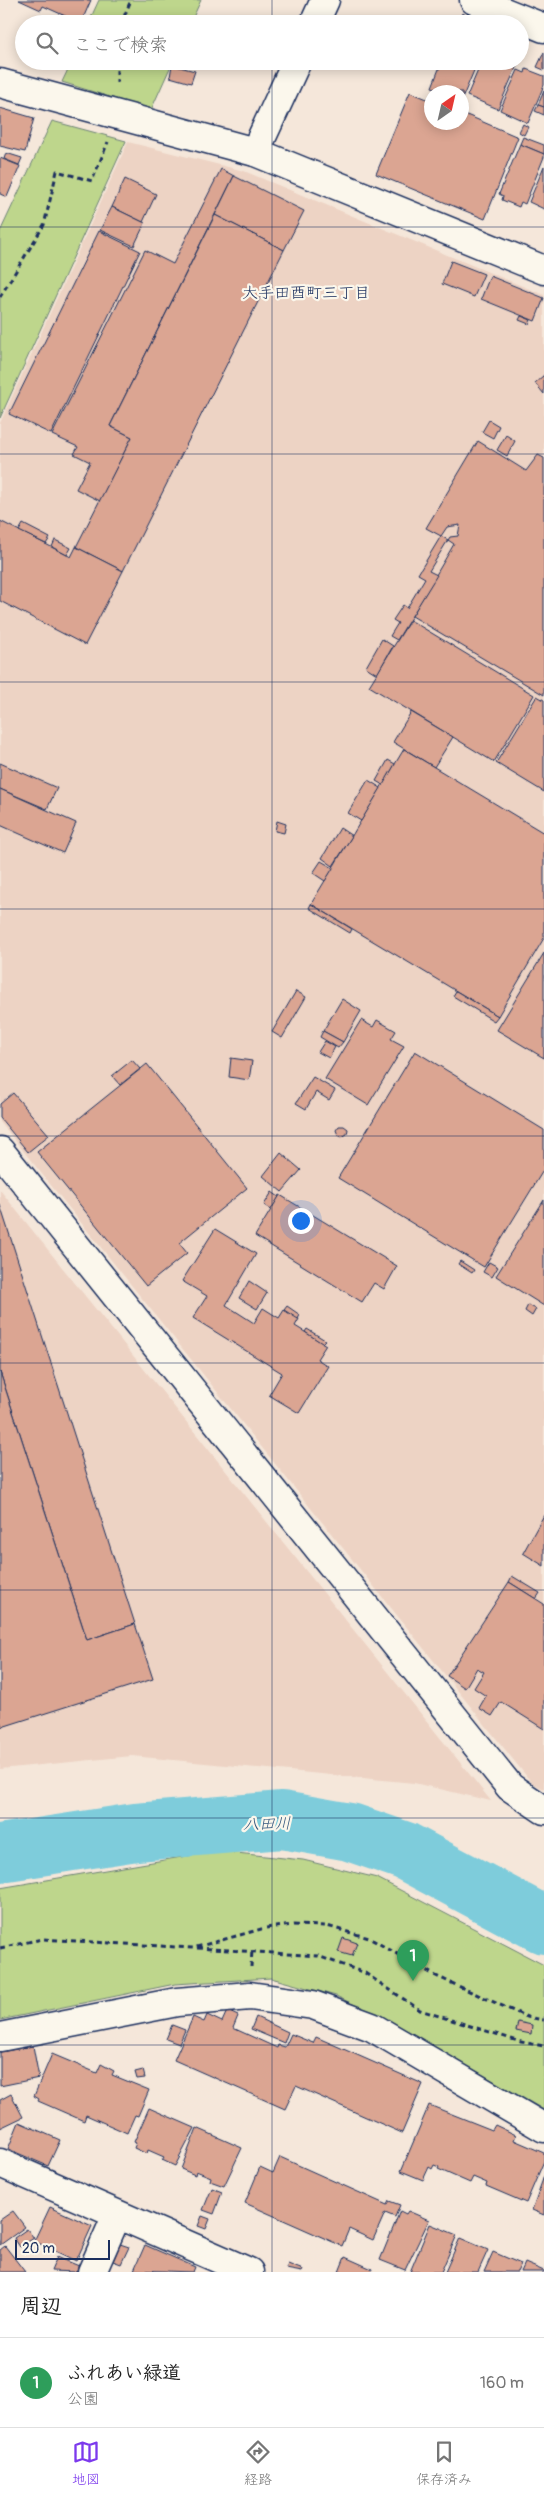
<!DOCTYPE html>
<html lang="ja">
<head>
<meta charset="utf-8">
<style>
  body { margin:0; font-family:Pangolin,"Klee One",sans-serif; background:#f2f2f2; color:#222 }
  .compass { position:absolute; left:424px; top:85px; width:45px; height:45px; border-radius:50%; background:#fff; box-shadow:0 2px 12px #0003; rotate:34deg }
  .scale { position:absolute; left:15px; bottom:12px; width:95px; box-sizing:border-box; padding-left:5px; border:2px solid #1b2f5e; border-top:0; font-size:14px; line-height:18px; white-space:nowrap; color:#1b2f5e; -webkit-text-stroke:4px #fbf7ec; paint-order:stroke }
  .you { position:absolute; left:300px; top:1220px; width:18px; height:18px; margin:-12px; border:4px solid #fff; border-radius:50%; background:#1a73e8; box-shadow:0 0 0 8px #1a73e833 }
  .badge { display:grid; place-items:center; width:32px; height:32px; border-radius:50%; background:#7c3aed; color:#fff; font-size:16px; font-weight:700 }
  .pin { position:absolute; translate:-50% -41px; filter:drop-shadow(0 1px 2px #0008) }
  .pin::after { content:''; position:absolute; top:26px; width:18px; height:15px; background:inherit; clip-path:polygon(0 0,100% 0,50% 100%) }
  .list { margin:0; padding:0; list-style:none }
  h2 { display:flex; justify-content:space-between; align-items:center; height:65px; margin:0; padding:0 20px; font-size:21px }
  h2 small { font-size:16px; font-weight:400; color:#767676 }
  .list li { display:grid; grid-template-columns:32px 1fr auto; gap:15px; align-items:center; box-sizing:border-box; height:90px; padding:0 20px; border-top:1px solid #e0e0e0 }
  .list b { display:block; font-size:19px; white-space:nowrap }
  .list p { margin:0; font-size:16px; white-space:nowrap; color:#767676 }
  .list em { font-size:16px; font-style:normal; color:#767676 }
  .icon { flex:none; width:28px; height:28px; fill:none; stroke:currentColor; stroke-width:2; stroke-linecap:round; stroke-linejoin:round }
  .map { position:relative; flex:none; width:544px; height:2272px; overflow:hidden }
  .search { position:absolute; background:#fff; box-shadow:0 2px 12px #0003; left:15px; right:15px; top:15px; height:55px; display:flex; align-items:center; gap:12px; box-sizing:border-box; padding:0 18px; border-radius:28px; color:#767676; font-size:19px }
  .sheet { height:155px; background:#fff }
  nav { display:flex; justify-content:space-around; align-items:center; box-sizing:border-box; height:70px; border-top:1px solid #e0e0e0; background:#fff; font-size:14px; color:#767676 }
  nav a { display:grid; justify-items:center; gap:2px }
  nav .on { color:#7c3aed }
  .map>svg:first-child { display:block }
  .built { fill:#edd3c4 }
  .green { fill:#bed68c; stroke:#6c8275 }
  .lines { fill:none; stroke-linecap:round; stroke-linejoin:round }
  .river { stroke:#7eccdb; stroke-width:58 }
  .building { fill:#dba592; stroke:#1b2f5e }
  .minor-casing { stroke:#1b2f5e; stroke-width:31 }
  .path { stroke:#1b2f5e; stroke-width:3; stroke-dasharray:5 4; stroke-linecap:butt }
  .minor { stroke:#fbf7ec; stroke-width:28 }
  .grid { fill:none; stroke:#1b2f5e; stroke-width:1; stroke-opacity:0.55 }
  .labels { text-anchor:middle; stroke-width:4.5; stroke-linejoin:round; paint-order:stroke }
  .neighbourhood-label { font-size:16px; fill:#1b2f5e; stroke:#fbf7ec }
  .water-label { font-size:16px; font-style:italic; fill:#34567d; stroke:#fbf7ec }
</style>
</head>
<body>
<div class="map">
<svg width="544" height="2272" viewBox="0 0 544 2272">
  <rect width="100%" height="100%" fill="#f5e7da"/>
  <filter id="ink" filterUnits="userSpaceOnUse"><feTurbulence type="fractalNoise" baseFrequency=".02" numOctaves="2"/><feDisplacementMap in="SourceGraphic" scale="10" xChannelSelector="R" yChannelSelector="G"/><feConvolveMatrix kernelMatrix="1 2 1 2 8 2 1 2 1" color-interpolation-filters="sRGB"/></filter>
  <g filter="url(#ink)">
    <g class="built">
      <polygon points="128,142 244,171 544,295 544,1789 532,1783 0,1122 0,423"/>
      <polygon points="0,1190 491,1801 414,1783 132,1756 0,1769"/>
    </g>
    <g class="green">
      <polygon points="99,0 201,0 190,24 88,24"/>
      <polygon points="72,61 173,61 151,110 62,82"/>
      <polygon points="52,121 126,141 0,418 0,232"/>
      <polygon points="217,1851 303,1860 377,1878 544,1965 544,2110 393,2023 336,1996 271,1978 175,1984 0,2020 0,1888"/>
    </g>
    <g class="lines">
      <polyline class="river" points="0,1853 136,1832 282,1820 350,1832 405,1851 544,1925"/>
    </g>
    <g class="building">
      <polygon points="19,0 91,0 81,23 43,6 41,10"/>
      <polygon points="462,13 487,24 458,24"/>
      <polygon points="544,52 544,70 537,67"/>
      <polygon points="442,61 478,61 462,99 462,92 446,92 432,87"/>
      <polygon points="482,61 518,63 498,109 467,96"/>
      <polygon points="172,65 195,71 191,83 170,77"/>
      <polygon points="526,69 544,76 544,85 528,123 500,110 518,70 525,73"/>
      <polygon points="544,91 544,107 538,105"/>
      <polygon points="410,92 432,101 432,122 462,122 462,113 518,137 485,219 376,174"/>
      <polygon points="538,105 544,107 544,115 535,111"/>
      <polygon points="0,108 34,118 25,152 0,146"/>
      <polygon points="523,124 528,127 524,135 519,132"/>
      <polygon points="523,137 544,145 544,154 520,144"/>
      <polygon points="520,144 544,154 544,157 525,204 521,202 519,207 502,200 503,196 499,194"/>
      <polygon points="6,153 22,158 19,165 4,159"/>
      <polygon points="0,158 20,166 7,197 0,194"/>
      <polygon points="544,166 544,209 529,202"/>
      <polygon points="221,169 234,176 110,426 132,437 100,501 76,489 90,462 74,454 78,447 52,435 145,250 173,264"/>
      <polygon points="234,176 304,211 284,250 215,215"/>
      <polygon points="125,179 156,194 143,222 112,207"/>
      <polygon points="112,207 145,223 134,246 100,230"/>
      <polygon points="215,215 284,250 123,571 76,547 132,437 110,426"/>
      <polygon points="99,231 140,251 51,434 9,414"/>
      <polygon points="451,261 484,274 474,297 442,284"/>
      <polygon points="490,276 544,298 535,321 481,299"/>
      <polygon points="521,316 531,320 529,324 519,320"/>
      <polygon points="544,375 544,394 535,383"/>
      <polygon points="489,420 499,426 493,438 482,432"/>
      <polygon points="506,435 515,441 507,456 497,450"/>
      <polygon points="478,441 526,471 538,455 544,458 544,695 412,616 454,544 448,540 450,537 458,536 460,525 447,527 441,536 426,528"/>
      <polygon points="0,521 71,557 76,547 123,571 85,645 0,601"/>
      <polygon points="23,524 50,538 46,544 19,531"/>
      <polygon points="441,536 448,540 429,571 437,575 397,640 390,636 398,623 393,620 403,605 407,608 425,578 418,574"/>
      <polygon points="55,540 71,548 67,555 52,547"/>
      <polygon points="410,620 534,695 494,762 369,686"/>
      <polygon points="382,639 393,646 377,674 366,667"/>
      <polygon points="537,696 544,700 544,792 496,763"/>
      <polygon points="411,712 453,737 434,767 393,742"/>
      <polygon points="404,749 544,833 544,938 498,1016 311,904"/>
      <polygon points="388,760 395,764 383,785 376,781"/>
      <polygon points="0,763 57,788 47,809 0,789"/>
      <polygon points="368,780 381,788 361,821 348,813"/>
      <polygon points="0,789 76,823 63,853 0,825"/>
      <polygon points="277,821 286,824 284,833 275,831"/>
      <polygon points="340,828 352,836 333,866 322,858"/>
      <polygon points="321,861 333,868 325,881 313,873"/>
      <polygon points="311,904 352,929 350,933 309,908"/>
      <polygon points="544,953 544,1058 497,1030"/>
      <polygon points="296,991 306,997 282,1038 272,1032"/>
      <polygon points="456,991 498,1016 494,1021 453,996"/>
      <polygon points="342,999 361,1011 343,1042 323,1031"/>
      <polygon points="361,1020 373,1027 377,1020 396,1031 391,1039 404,1046 368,1105 325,1079"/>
      <polygon points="323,1031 343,1042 338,1048 320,1037"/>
      <polygon points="325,1041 335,1047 329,1058 318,1052"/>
      <polygon points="415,1051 544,1130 544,1169 484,1267 338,1178"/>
      <polygon points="231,1058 252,1061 249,1080 229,1077"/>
      <polygon points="132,1060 140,1069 120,1085 112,1076"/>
      <polygon points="147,1064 247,1188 179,1243 187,1253 146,1286 37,1152"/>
      <polygon points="313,1077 335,1090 329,1100 316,1092 306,1109 296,1103"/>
      <polygon points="13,1093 49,1135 28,1152 0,1118 0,1104"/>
      <polygon points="339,1126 344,1126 348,1129 347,1134 342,1137 338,1135 336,1130"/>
      <polygon points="281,1153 301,1170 282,1192 263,1176"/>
      <polygon points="272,1192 279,1197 271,1210 264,1205"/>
      <polygon points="280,1195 397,1266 384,1289 374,1283 362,1302 255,1236"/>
      <polygon points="544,1200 544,1306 496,1276"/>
      <polygon points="0,1205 135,1624 87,1640 0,1372"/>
      <polygon points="215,1229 256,1254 226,1305 254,1323 263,1308 279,1318 284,1310 299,1319 295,1326 326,1345 317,1359 328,1366 299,1413 269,1395 282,1373 193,1318 207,1296 182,1281"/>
      <polygon points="460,1261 474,1270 472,1273 458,1264"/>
      <polygon points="489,1262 498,1267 492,1277 483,1272"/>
      <polygon points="249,1281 267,1293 257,1309 239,1298"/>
      <polygon points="528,1305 536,1309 532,1316 525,1311"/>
      <polygon points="287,1306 300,1315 298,1319 284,1310"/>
      <polygon points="307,1329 325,1340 322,1343 305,1332"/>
      <polygon points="0,1372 87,1640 135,1624 153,1679 2,1727 0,1720"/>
      <polygon points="544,1515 544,1566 523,1553"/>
      <polygon points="512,1576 540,1593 536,1599 509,1582"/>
      <polygon points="509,1582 544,1604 544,1729 501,1702 492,1716 479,1708 486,1696 474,1688 484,1672 477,1668 465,1688 447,1676"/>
      <polygon points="343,1938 357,1943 352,1956 338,1952"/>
      <polygon points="227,2011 238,2016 233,2028 277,2048 278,2045 285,2047 291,2034 313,2043 316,2037 423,2084 402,2133 296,2086 285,2109 174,2060 193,2017 204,2022 207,2015 222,2022"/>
      <polygon points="256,2017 288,2032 284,2043 251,2029"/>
      <polygon points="518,2022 532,2025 531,2034 516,2031"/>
      <polygon points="172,2025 185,2030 179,2044 166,2039"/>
      <polygon points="33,2046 39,2078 0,2086 0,2052"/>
      <polygon points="52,2054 97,2073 101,2064 114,2071 112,2075 149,2090 138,2116 135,2115 127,2133 86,2115 84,2121 38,2101 39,2099 34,2096"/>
      <polygon points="143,2070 145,2078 137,2079 135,2072"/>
      <polygon points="11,2094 23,2117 0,2128 0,2100"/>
      <polygon points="429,2105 492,2130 495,2125 516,2135 514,2140 544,2153 544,2161 526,2203 486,2186 487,2183 473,2177 470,2183 438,2169 439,2167 434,2165 432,2169 429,2167 423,2180 401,2171"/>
      <polygon points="149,2108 195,2128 175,2166 162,2160 164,2157 148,2150 147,2154 134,2148 136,2143 134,2142"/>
      <polygon points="19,2122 60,2140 48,2166 8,2149"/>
      <polygon points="197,2128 242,2148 224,2186 210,2181 211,2177 196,2171 195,2175 181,2169"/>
      <polygon points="280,2157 387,2205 389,2201 400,2205 395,2217 385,2213 373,2240 349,2229 342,2246 245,2203 260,2167 273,2173"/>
      <polygon points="544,2176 544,2215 532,2210"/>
      <polygon points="212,2188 222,2192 214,2214 203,2210"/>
      <polygon points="50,2207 92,2226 76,2261 34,2241"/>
      <polygon points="13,2211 25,2227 0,2245 0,2220"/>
      <polygon points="400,2211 406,2214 408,2211 429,2220 405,2270 380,2260"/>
      <polygon points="202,2216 210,2219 206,2229 198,2226"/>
      <polygon points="430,2224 457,2235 441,2272 410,2272"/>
      <polygon points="27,2229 34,2238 20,2247 14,2238"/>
      <polygon points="460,2238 488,2250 478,2272 445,2272"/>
      <polygon points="120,2244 129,2247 121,2264 113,2261"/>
      <polygon points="145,2245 195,2267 193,2272 134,2270"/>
      <polygon points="5,2246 25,2272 0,2272 0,2250"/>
      <polygon points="493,2252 521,2264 517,2272 484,2272"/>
      <polygon points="57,2257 79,2266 76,2272 51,2271"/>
      <polygon points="345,2257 372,2269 371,2272 339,2272"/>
      <polygon points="525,2263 544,2271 544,2272 521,2272"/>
      <polygon points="288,2264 303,2270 302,2272 286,2269"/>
    </g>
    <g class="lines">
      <defs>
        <g id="minor">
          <polyline points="474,0 544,28"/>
          <polyline points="314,24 325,0"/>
          <polyline points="0,83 255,152 544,270"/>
          <polyline points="255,152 297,61"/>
          <polyline points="0,1151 510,1787 544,1810"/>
          <polyline points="0,2037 177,2002 250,1996 313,2005 372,2027 544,2128"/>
          <polyline points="0,2163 249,2272"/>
          <polyline points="92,2272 117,2215"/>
        </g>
      </defs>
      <use href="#minor" class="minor-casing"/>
      <g class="path">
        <polyline points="121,24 131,0"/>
        <polyline points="117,61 117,83"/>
        <polyline points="0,297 44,225 57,171 92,181 108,142"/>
        <polyline points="0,1948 42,1939 193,1948 265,1928 293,1925 327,1926 369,1938 436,1976 527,2017 544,2020"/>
        <polyline points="197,1948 318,1956 365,1973 420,2010 521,2042 544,2046"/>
        <polyline points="251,1967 252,1950"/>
      </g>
      <use href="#minor" class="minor"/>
    </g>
  </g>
  <path class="grid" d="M272,0V24M272,61V2272M0,227H544M0,454H544M0,682H544M0,909H544M0,1136H544M0,1363H544M0,1590H544M0,1818H544M0,2045H544"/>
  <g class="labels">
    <g class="neighbourhood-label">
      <text x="306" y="298">大手田酉町三丁目</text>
    </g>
    <g class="water-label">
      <text transform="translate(267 1823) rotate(-1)" y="6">八田川</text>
    </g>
  </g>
</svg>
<svg class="compass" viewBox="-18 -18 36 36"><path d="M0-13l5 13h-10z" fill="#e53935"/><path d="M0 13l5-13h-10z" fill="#767676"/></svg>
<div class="scale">20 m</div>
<div class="you"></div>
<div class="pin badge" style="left:413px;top:1981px;background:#2e9e5b">1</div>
<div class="search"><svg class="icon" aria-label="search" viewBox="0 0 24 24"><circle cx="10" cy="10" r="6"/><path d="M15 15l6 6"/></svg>ここで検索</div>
</div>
<section class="sheet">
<h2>周辺<small></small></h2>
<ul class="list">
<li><span class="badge" style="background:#2e9e5b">1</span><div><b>ふれあい緑道</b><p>公園</p></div><em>160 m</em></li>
</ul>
</section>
<nav>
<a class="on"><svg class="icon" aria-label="map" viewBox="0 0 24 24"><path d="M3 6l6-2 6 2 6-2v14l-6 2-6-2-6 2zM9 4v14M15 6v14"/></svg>地図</a>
<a><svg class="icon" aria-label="directions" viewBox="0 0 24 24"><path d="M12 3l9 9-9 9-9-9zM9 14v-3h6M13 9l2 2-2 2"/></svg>経路</a>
<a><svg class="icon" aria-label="saved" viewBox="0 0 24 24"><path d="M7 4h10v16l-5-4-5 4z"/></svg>保存済み</a>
</nav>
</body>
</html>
